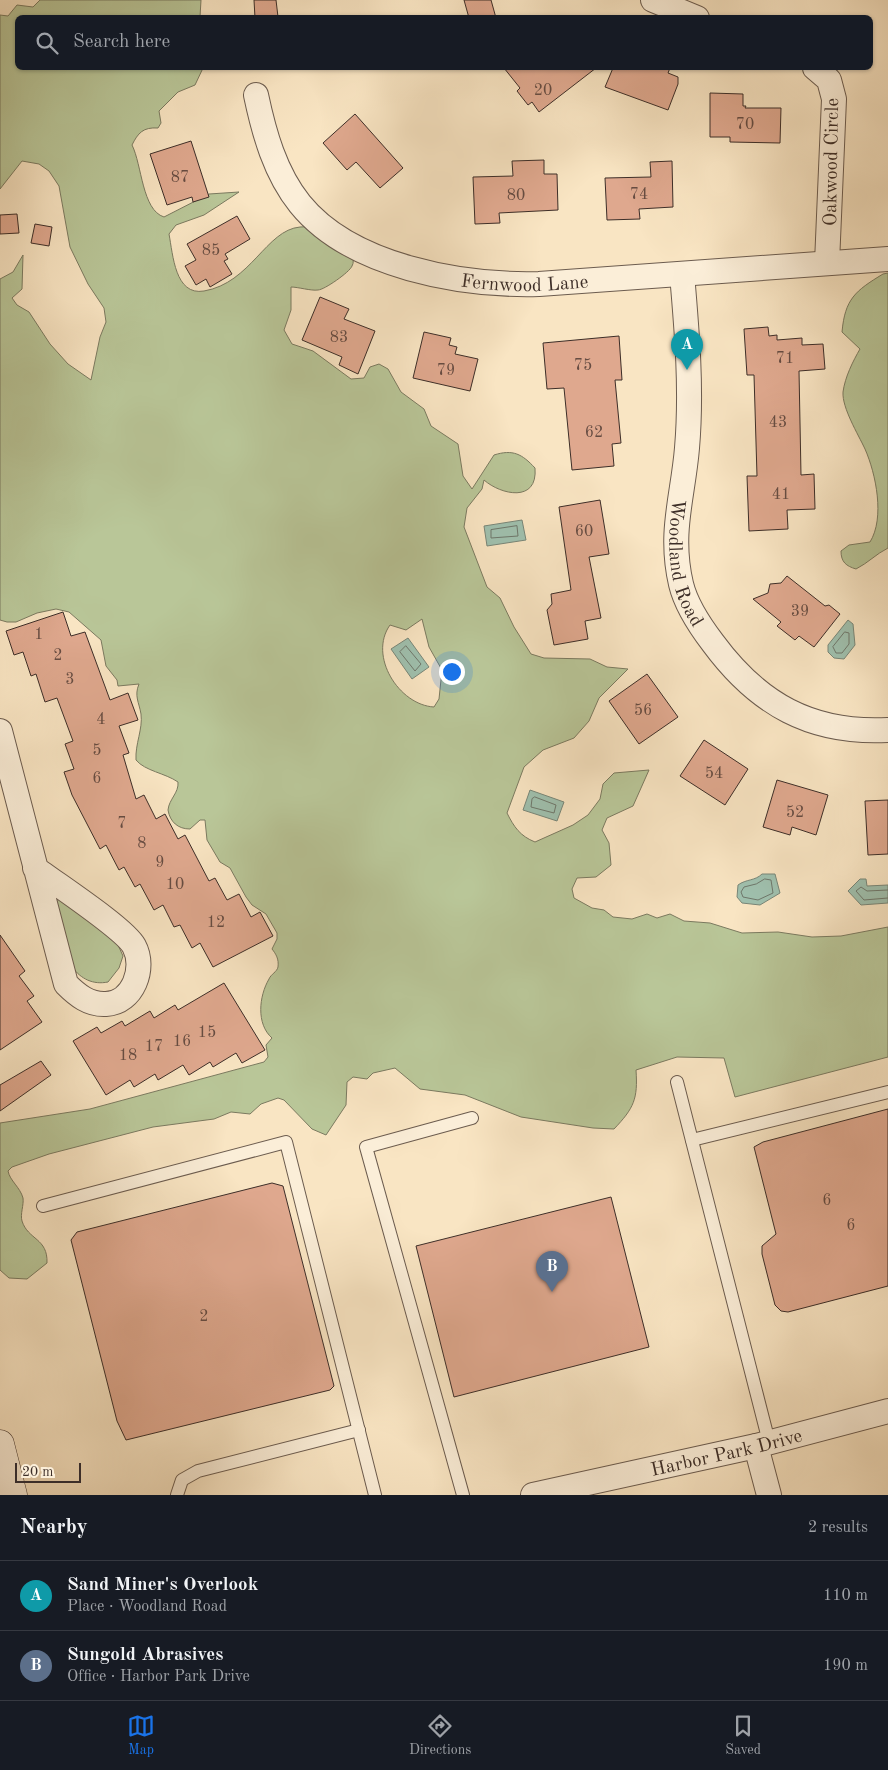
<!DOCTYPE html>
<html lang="en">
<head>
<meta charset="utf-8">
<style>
  body { margin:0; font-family:"Old Standard TT",serif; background:#20242c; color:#f1f3f6 }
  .scale { position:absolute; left:15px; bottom:12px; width:66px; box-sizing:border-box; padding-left:5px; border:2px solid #3d2e28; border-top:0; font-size:14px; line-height:18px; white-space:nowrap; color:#3d2e28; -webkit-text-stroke:4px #fbeed8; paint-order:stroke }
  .you { position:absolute; left:451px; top:671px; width:18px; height:18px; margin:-12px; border:4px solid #fff; border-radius:50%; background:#1a73e8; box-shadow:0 0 0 8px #1a73e833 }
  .badge { display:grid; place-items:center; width:32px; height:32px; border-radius:50%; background:#1a73e8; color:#fff; font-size:16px; font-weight:700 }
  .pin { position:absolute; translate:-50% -41px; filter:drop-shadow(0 1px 2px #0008) }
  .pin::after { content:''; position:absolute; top:26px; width:18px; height:15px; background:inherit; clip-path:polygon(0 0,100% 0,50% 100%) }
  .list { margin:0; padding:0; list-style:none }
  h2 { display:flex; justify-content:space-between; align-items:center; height:65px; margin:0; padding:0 20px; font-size:21px }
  h2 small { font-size:16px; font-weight:400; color:#9ea1a6 }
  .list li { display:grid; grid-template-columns:32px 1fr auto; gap:15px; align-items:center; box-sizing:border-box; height:70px; padding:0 20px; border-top:1px solid #363941 }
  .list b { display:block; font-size:19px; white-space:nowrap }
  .list p { margin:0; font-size:16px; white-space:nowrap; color:#9ea1a6 }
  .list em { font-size:16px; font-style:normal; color:#9ea1a6 }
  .icon { flex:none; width:28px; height:28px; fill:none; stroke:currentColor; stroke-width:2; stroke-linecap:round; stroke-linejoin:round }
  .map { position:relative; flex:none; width:888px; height:1495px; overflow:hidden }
  .search { position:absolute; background:#171b24; box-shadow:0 1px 4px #0004; left:15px; right:15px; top:15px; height:55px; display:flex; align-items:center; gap:12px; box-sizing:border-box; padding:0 18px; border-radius:8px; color:#9ea1a6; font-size:19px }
  .sheet { height:205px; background:#171b24 }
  nav { display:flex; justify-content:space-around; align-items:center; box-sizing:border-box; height:70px; border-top:1px solid #363941; background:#171b24; font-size:14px; color:#9ea1a6 }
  nav a { display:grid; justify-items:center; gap:2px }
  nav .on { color:#1a73e8 }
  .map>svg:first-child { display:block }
  .green { fill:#b9c698; stroke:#7b7a60; fill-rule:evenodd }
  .water { fill:#9fc0ae; stroke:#788678 }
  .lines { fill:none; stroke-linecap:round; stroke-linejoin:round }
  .shore { stroke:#6e776b; stroke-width:1 }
  .building { fill:#dfa88e; stroke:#3d2e28 }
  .lane-casing { stroke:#6c5c4f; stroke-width:14 }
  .street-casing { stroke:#6c5c4f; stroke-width:26 }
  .secondary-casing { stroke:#3d2e28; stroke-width:29 }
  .lane { stroke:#fbeed8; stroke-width:12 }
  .street { stroke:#fbeed8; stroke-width:24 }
  .secondary { stroke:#fbeed8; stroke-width:28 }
  .labels { text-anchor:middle; stroke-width:5; stroke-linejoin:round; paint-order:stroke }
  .number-label { font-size:16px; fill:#664c42 }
  .street-label { font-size:19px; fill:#3d2e28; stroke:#fbeed8 }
</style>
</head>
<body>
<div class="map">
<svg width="888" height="1495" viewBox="0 0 888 1495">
  <rect width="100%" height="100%" fill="#f9e5c3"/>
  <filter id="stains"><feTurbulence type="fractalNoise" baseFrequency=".004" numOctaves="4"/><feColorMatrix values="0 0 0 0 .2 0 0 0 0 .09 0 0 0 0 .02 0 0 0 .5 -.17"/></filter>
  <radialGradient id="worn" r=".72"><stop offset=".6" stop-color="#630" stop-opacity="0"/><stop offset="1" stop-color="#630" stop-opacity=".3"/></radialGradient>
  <g class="green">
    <path d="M40,0H201L200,17L18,18V68H203L195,85L178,92L159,111L161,123L158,128C143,127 138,133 132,145C142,165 142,210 164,217L209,194L239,192L204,215L176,225L169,234C173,255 175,296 204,291C251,283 266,230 300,227C319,225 338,244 353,255C353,259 354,263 352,266C350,272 324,290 318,290C311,291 298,287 291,287V310L284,330L292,344L313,351L351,379L364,378L370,367L379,364L388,369L401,392L424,409L431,426L458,444L463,476L472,489L494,455C513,449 522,454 535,468C538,503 501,495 484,480L482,489L467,508L464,527L487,587L500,598L514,627L531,654L544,658L590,659L607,667L628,669L599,698L589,721L574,738L543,750L524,767L507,813C514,827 520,836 535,842L573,825L588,815L600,799L603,784L614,773L649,770L633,806L607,818L602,830L609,843L611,865L596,877L577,878L572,889L574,898L592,908L604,910L613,917L632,919L647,914L657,918L670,914L684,921L710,923L742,933L778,932L812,937L841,936L888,927V1057L735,1097L724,1058L677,1057L636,1070C638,1099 634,1108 614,1129L593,1128L521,1117L465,1095L420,1089L395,1068L373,1073L367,1079L353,1077L347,1082L346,1105L326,1135L312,1129L284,1100L278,1098L261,1104L250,1114L231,1112L214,1119L153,1127L49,1154L12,1167L8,1171C10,1181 20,1187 23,1198C24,1205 20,1214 22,1221C28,1240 48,1238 47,1263L27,1279L9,1278L0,1270V1123L90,1109L264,1062L268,1057L266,1045L272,1038C256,1024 259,996 269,979C271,974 277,972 278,967C279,959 276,954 272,949L277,939V933L266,914L252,905L246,897L230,868L220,862L207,840L205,820H200L190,829C178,829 170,822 168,810C169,799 179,793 178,782C165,773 145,771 136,760C135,744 143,729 141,714C139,702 134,696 139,684L118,686L117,680L106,666L101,640L69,612L56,609L37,613L16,622H7L0,620V279L13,272L23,255L22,289L12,298L17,305L29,312L50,344L68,364L91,380L100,337L106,322L104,308L88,284L70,247L59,186L49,171L39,164L22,161L0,189V15L8,16L17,5L33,7ZM422,619L429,647L442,670L439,699L434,707C399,705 368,656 390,625L406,630Z"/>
    <path d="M888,273V548C876,554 868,563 856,569C846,566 841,562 841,551L849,545L870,542C885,518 876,474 865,449C858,434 842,408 843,392C845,377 853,361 860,349L842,332C845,299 855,291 883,274Z"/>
    <path d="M50,884L118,945L123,956L119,968L108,982C93,985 81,979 72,967Z"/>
  </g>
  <g class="water">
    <polygon points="522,520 526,540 487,546 484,526"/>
    <polygon points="848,620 853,624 855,645 844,659 834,658 828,652 828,645"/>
    <polygon points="408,638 429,667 412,679 391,649"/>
    <polygon points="530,790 564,802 557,821 523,810"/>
    <path d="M762,874H775L780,893L760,905L742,903L737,897L738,885C746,879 755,881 762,874Z"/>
    <polygon points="860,879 866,879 867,886 888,885 888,903 861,905 848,891"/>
  </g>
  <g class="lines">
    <g class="shore">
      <polygon points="517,526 518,536 491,538 491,530"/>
      <polygon points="845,632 849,633 849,644 842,653 836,653 833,647"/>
      <polygon points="406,646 421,664 415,671 400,652"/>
      <polygon points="535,797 556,805 554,813 531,807 532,799"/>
      <polygon points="765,879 771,880 773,893 758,900 743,897 741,892 744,887 756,884"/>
      <polyline points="888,890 867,891 861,887 856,891 864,900 888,898"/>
    </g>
  </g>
  <g class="building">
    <polygon points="254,0 276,0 278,17 255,18"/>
    <polygon points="464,0 491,0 496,18 469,18"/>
    <polygon points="504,68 596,68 539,112 532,102 528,105 517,91 520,88"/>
    <polygon points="613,68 670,68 668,73 678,77 678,84 668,110 605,87"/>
    <polygon points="710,93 743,94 743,106 746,106 745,108 781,108 780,143 730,142 730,137 710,137"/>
    <polygon points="355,114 403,168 380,188 356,162 347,170 323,143"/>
    <polygon points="191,141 209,197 193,202 192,197 167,205 150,154"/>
    <polygon points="544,160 544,174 557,174 558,210 499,213 500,223 475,224 473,177 513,176 512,161"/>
    <polygon points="672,161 673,207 639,209 640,219 607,220 605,178 651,177 650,162"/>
    <polygon points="17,214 19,233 0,234 0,215"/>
    <polygon points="237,216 250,239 225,254 228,259 224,261 232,274 210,287 206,279 196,285 185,266 196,260 187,244"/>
    <polygon points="35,224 52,227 49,246 31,243"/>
    <polygon points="320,297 349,309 344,319 375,331 358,374 339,365 342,357 302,340"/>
    <polygon points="768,327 769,336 777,335 777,340 802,338 802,345 823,344 825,369 799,371 801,475 814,474 815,509 787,510 788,529 749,531 747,476 757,476 754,375 747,375 744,329"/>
    <polygon points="424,332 451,338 449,345 457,347 455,354 478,359 470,391 413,378"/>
    <polygon points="619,336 622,380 615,380 621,443 612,444 614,466 572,470 564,388 547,389 543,343"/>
    <polygon points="600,500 609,554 589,557 601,618 585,621 588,639 554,645 547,610 552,604 551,594 571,590 559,507"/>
    <polygon points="787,576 825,606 829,605 840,614 814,647 799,636 795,640 777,626 781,622 753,599 768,593 770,584 781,583"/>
    <polygon points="63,612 71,636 85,632 110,700 128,693 138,720 119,726 129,753 123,755 136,799 144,795 156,819 165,814 178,839 185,835 209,881 215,878 227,900 239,894 251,917 260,912 273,936 213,967 200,943 192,948 180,925 174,927 163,905 154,910 140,884 135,887 124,867 119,870 106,845 100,849 72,795 64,772 74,769 65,744 73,741 57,698 45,702 36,674 31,676 23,652 14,655 6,631"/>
    <polygon points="647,674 678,717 639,744 609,701"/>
    <polygon points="704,740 748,769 725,805 680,776"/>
    <polygon points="777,780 828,795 816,835 792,827 790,835 763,827"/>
    <polygon points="888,800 888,854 868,855 865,801"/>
    <polygon points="0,935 25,971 19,976 34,996 27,1001 42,1022 0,1050"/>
    <polygon points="224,983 265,1050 242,1063 236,1053 213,1067 210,1062 189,1075 183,1065 158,1080 155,1074 134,1087 130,1080 106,1095 73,1041 97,1027 101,1033 122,1021 125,1026 150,1011 154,1018 175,1005 178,1010"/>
    <polygon points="41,1061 51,1075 0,1111 0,1085"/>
    <polygon points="888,1109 888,1286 788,1312 781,1311 775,1305 762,1254 762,1246 776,1234 754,1147 763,1142"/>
    <polygon points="272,1183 283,1186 334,1386 330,1390 126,1440 117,1421 71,1240 77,1232"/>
    <polygon points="611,1197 649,1347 454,1397 416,1246"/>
  </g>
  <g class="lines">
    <defs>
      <g id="lane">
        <polyline points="677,1082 769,1442"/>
        <polyline points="692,1140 888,1092"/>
        <polyline points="43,1206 286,1142 375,1495"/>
        <polyline points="177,1495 182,1480 198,1471 359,1430"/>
        <polyline points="463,1495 366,1147 472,1118"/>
      </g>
      <g id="street">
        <polyline points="653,0 697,18"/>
        <polyline points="815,68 829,80 834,99 827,263"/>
        <path id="s1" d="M256,95C264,133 275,173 300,204C351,267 462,286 539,284L888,259"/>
        <path id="s2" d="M682,274C687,332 692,390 687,448C683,497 669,532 681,584C686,605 700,626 713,643C758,704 811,734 888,730"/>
        <path d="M0,731L66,984C77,995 89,1005 106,1004C133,1003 146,968 134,946C124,928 56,884 35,868"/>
        <polyline points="756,1446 769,1495"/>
        <path id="s3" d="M533,1495L756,1446L888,1411"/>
      </g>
      <polyline id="secondary" points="0,1444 13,1495"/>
    </defs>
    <use href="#lane" class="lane-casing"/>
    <use href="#street" class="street-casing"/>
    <use href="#secondary" class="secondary-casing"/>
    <use href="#lane" class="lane"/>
    <use href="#street" class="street"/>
    <use href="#secondary" class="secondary"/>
  </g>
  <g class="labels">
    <g class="number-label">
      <text x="543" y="95">20</text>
      <text x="745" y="129">70</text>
      <text x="180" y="182">87</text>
      <text x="639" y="199">74</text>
      <text x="516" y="200">80</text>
      <text x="211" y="255">85</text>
      <text x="339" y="342">83</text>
      <text x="785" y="363">71</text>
      <text x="583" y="370">75</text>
      <text x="446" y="375">79</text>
      <text x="778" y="427">43</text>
      <text x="594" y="437">62</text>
      <text x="781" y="499">41</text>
      <text x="584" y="536">60</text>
      <text x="800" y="616">39</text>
      <text x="39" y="639">1</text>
      <text x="58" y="660">2</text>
      <text x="70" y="684">3</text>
      <text x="643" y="715">56</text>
      <text x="101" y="724">4</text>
      <text x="97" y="755">5</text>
      <text x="714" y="778">54</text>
      <text x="97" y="783">6</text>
      <text x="795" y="817">52</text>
      <text x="122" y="828">7</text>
      <text x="142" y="848">8</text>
      <text x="160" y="867">9</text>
      <text x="175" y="889">10</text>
      <text x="216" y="927">12</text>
      <text x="207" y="1037">15</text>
      <text x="182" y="1046">16</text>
      <text x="154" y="1051">17</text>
      <text x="128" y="1060">18</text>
      <text x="827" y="1205">6</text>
      <text x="851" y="1230">6</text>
      <text x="204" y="1321">2</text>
    </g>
    <g class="street-label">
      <text transform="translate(830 162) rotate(-89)" y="7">Oakwood Circle</text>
      <text dy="7" stroke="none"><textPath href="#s1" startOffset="364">Fernwood Lane</textPath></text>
      <text dy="7" stroke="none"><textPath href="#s2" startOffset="291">Woodland Road</textPath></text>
      <text dy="7" stroke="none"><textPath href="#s3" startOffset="198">Harbor Park Drive</textPath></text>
    </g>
  </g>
  <rect width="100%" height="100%" filter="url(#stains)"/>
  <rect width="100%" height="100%" fill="url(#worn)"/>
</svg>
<div class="scale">20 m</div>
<div class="you"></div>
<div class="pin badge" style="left:687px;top:370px;background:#0f9aa8">A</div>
<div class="pin badge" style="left:552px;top:1292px;background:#5c6f8a">B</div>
<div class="search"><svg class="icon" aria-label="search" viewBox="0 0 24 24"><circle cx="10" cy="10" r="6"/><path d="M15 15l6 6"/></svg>Search here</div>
</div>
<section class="sheet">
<h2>Nearby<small>2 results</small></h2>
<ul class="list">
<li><span class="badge" style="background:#0f9aa8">A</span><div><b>Sand Miner's Overlook</b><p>Place · Woodland Road</p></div><em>110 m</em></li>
<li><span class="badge" style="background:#5c6f8a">B</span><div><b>Sungold Abrasives</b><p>Office · Harbor Park Drive</p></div><em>190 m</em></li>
</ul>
</section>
<nav>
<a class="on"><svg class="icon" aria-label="map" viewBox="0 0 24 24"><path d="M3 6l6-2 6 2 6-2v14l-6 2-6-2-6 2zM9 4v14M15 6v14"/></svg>Map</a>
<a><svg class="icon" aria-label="directions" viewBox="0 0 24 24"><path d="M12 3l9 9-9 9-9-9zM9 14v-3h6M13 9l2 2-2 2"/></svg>Directions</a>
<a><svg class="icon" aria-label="saved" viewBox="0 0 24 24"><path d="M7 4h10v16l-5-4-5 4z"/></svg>Saved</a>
</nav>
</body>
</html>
